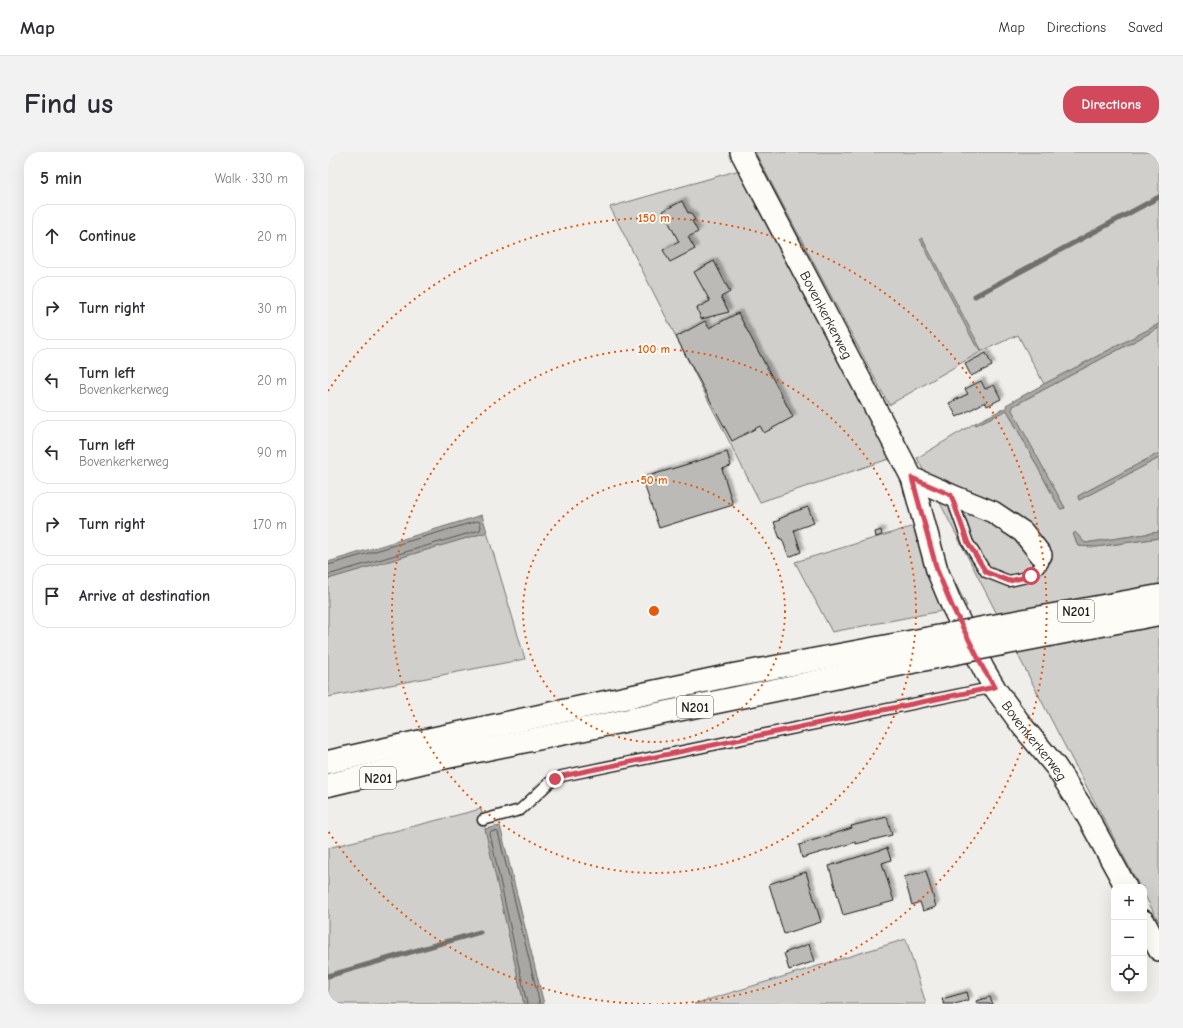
<!DOCTYPE html>
<html lang="en">
<head>
<meta charset="utf-8">
<style>
  body { margin:0; font-family:"Comic Neue",sans-serif; background:#f2f2f3; color:#2b2b33 }
  .controls { position:absolute; right:12px; bottom:12px; display:grid; overflow:hidden; border-radius:8px; box-shadow:0 4px 16px #0002 }
  .controls button { width:36px; height:36px; display:grid; place-items:center; padding:0; border:0; border-bottom:1px solid #e1e1e2; background:#fff; color:#2b2b33; font:20px sans-serif }
  .stop { position:absolute; width:12px; height:12px; margin:-9px; border:3px solid #d1495b; border-radius:50%; background:#fff }
  .stop.end { background:#d1495b; border-color:#fff; box-shadow:0 1px 4px #0008 }
  .list { margin:0; padding:0; list-style:none }
  h2 { display:flex; justify-content:space-between; align-items:center; height:52px; margin:0; padding:0 16px; font-size:17px }
  h2 small { font-size:13px; font-weight:400; color:#7c7c81 }
  .list li { display:grid; grid-template-columns:26px 1fr auto; gap:12px; align-items:center; box-sizing:border-box; height:64px; margin:0 8px 8px; padding:0 8px; border:1px solid #e1e1e2; border-radius:16px }
  .list b { display:block; font-size:15px; white-space:nowrap }
  .list p { margin:0; font-size:13px; white-space:nowrap; color:#7c7c81 }
  .list em { font-size:13px; font-style:normal; color:#7c7c81 }
  .icon { flex:none; width:22px; height:22px; fill:none; stroke:currentColor; stroke-width:2; stroke-linecap:round; stroke-linejoin:round }
  .map { position:relative; flex:none; width:831px; height:852px; overflow:hidden; border-radius:16px }
  header { display:flex; align-items:center; gap:24px; box-sizing:border-box; height:56px; padding:0 20px; background:#fff; border-bottom:1px solid #e1e1e2 }
  header strong { font-size:19px }
  nav { display:flex; gap:22px; margin-inline-start:auto; font-size:14px }
  .intro { display:flex; align-items:center; justify-content:space-between; box-sizing:border-box; height:96px; padding:0 24px }
  h1 { margin:0; font-size:28px }
  .button { padding:10px 18px; border-radius:16px; background:#d1495b; color:#fff; font-size:14px; font-weight:700 }
  main { display:flex; gap:24px; padding:0 24px }
  aside { flex:1; background:#fff; border-radius:16px; box-shadow:0 4px 16px #0002 }
  .map>svg:first-child { display:block }
  .green { fill:#d0cfcc; stroke:#767674 }
  .water { fill:#a8a7a3; stroke:#706f6d }
  .lines { fill:none; stroke-linecap:round; stroke-linejoin:round }
  .shore { stroke:#545452; stroke-width:1 }
  .stream { stroke:#706f6d; stroke-width:5 }
  .building { fill:#bbbab6; stroke:#1c1c1c; filter:url(#shadow) }
  .lane-casing { stroke:#1c1c1c; stroke-width:13 }
  .street-casing { stroke:#1c1c1c; stroke-width:24 }
  .highway-casing { stroke:#1c1c1c; stroke-width:25 }
  .lane { stroke:#fdfcf7; stroke-width:10 }
  .street { stroke:#fdfcf7; stroke-width:21 }
  .highway { stroke:#fdfcf7; stroke-width:22 }
  .highway-bridge-casing { stroke:#1c1c1c; stroke-width:25; stroke-linecap:butt }
  .highway-bridge { stroke:#fdfcf7; stroke-width:22 }
  .route { stroke:#d1495b; stroke-width:5 }
  .ring { fill:none; stroke:#e8590c; stroke-width:2; stroke-dasharray:2 4 }
  .labels { text-anchor:middle; stroke-width:3.5; stroke-linejoin:round; paint-order:stroke }
  .shield { fill:#fdfcf7; stroke:#605f5e; stroke-width:1 }
  .shield-label { font-size:13px; font-weight:bold; fill:#1c1c1c }
  .street-label { font-size:14px; fill:#1c1c1c; stroke:#fdfcf7 }
  .centre { fill:#e8590c; stroke:#fdfcf7; stroke-width:2 }
  .ring-label { font-size:12px; text-anchor:middle; font-weight:bold; fill:#e8590c; stroke:#fdfcf7; stroke-width:3.5; stroke-linejoin:round; paint-order:stroke }
</style>
</head>
<body>
<header>
<strong>Map</strong>
<nav><a>Map</a><a>Directions</a><a>Saved</a></nav>
</header>
<div class="intro"><h1>Find us</h1><a class="button">Directions</a></div>
<main>
<aside>
<h2>5 min<small>Walk · 330 m</small></h2>
<ul class="list">
<li><svg class="icon" aria-label="ahead" viewBox="0 0 24 24"><path d="M12 20V5M6 11l6-6 6 6"/></svg><div><b>Continue</b></div><em>20 m</em></li>
<li><svg class="icon" aria-label="right" viewBox="0 0 24 24"><path d="M7 20v-9h11M14 6l5 5-5 5"/></svg><div><b>Turn right</b></div><em>30 m</em></li>
<li><svg class="icon" aria-label="left" viewBox="0 0 24 24"><path d="M17 20v-9H6M10 6l-5 5 5 5"/></svg><div><b>Turn left</b><p>Bovenkerkerweg</p></div><em>20 m</em></li>
<li><svg class="icon" aria-label="left" viewBox="0 0 24 24"><path d="M17 20v-9H6M10 6l-5 5 5 5"/></svg><div><b>Turn left</b><p>Bovenkerkerweg</p></div><em>90 m</em></li>
<li><svg class="icon" aria-label="right" viewBox="0 0 24 24"><path d="M7 20v-9h11M14 6l5 5-5 5"/></svg><div><b>Turn right</b></div><em>170 m</em></li>
<li><svg class="icon" aria-label="arrive" viewBox="0 0 24 24"><path d="M6 21V4h12l-3 4 3 4H6"/></svg><div><b>Arrive at destination</b></div></li>
</ul>
</aside>
<div class="map">
<svg width="831" height="852" viewBox="0 0 831 852">
  <defs>
    <filter id="shadow"><feDropShadow dx="3.5" dy="-3.5" stdDeviation="1" flood-color="#0004"/></filter>
  </defs>
  <rect width="100%" height="100%" fill="#f0eeea"/>
  <filter id="ink" filterUnits="userSpaceOnUse"><feTurbulence type="fractalNoise" baseFrequency=".025" numOctaves="2"/><feDisplacementMap in="SourceGraphic" scale="8" xChannelSelector="R" yChannelSelector="G"/><feConvolveMatrix kernelMatrix="1 2 1 2 8 2 1 2 1" color-interpolation-filters="sRGB"/></filter>
  <g filter="url(#ink)">
    <g class="green">
      <polygon points="427,0 831,0 831,172 716,232 690,183 654,199 561,253"/>
      <polygon points="415,17 564,306 432,350 282,55"/>
      <polygon points="831,176 831,301 750,344 751,348 831,306 831,380 757,391 747,380 750,394 768,395 831,386 831,770 816,742 816,735 812,735 730,581 589,306 647,271 648,272 679,258 732,357 737,356 683,258 685,254"/>
      <polygon points="596,371 639,454 504,480 467,410"/>
      <polygon points="159,380 197,507 0,545 0,427"/>
      <polygon points="153,657 196,852 0,852 0,696"/>
      <polygon points="578,787 598,852 366,852"/>
    </g>
    <g class="water">
      <polygon points="594,86 654,199 648,194 592,87"/>
      <polygon points="831,172 831,176 685,254 684,258 737,356 732,357 679,258 648,273 647,271 679,255 678,253 716,232"/>
      <polygon points="831,301 831,306 751,348 750,344"/>
      <polygon points="154,363 159,380 0,427 0,410"/>
      <polygon points="747,380 757,391 831,380 831,386 768,395 750,394 745,382"/>
      <polygon points="172,674 216,852 196,852 157,677"/>
    </g>
    <g class="lines">
      <g class="shore">
        <polyline points="0,413 149,369 152,370 153,375 152,378 0,423"/>
        <polyline points="199,852 162,682 163,680 167,679 170,680 212,852"/>
      </g>
      <g class="stream">
        <polyline points="647,144 831,45"/>
        <polyline points="0,824 152,780"/>
      </g>
    </g>
    <g class="building">
      <polygon points="354,49 360,61 362,60 367,68 364,69 370,80 360,85 367,97 342,110 335,98 351,90 335,59"/>
      <polygon points="386,109 402,140 393,145 401,160 373,167 369,156 382,149 366,120"/>
      <polygon points="410,161 465,265 436,281 432,274 404,289 348,185 377,169 381,176"/>
      <polygon points="658,201 664,214 643,224 637,212"/>
      <polygon points="653,229 657,237 666,233 673,247 659,254 657,250 629,265 621,251 640,242 637,237"/>
      <polygon points="399,300 403,314 394,317 405,353 331,376 314,326"/>
      <polygon points="480,355 486,371 466,378 473,400 461,405 454,387 452,387 446,370 452,368 451,367 460,363 460,362"/>
      <polygon points="553,378 554,383 548,385 547,380"/>
      <polygon points="559,665 564,683 528,692 528,690 474,706 471,693 524,676 523,674"/>
      <polygon points="559,696 563,708 554,711 566,749 515,763 501,714"/>
      <polygon points="598,719 608,755 595,759 592,750 584,753 576,725"/>
      <polygon points="478,720 493,770 456,782 441,732"/>
      <polygon points="481,792 487,809 461,818 456,801"/>
      <polygon points="639,840 641,848 627,852 616,852 614,847"/>
      <polygon points="662,845 665,852 649,852 648,849"/>
    </g>
    <g class="lines">
      <defs>
        <g id="lane">
          <polyline points="623,344 640,391 658,420 681,429 703,424 715,411 713,403"/>
          <polyline points="155,668 192,658 221,631 234,624 667,535"/>
        </g>
        <g id="street">
          <path id="s1" d="M413,0L584,326L609,418L624,454L656,518L668,538L695,575L728,615L758,662L798,735"/>
          <polyline points="584,326 623,343 665,360 695,380 713,403"/>
          <polyline points="816,769 831,798"/>
        </g>
        <g id="highway">
          <polyline points="665,474 831,444"/>
          <polyline points="674,492 831,462"/>
          <polyline points="0,610 103,587 400,524 624,482"/>
          <polyline points="0,633 100,609 633,500"/>
        </g>
      </defs>
      <use href="#lane" class="lane-casing"/>
      <use href="#street" class="street-casing"/>
      <use href="#highway" class="highway-casing"/>
      <use href="#lane" class="lane"/>
      <use href="#street" class="street"/>
      <use href="#highway" class="highway"/>
      <defs>
        <g id="highway-bridge">
          <polyline points="624,482 665,474"/>
          <polyline points="633,500 674,492"/>
        </g>
      </defs>
      <use href="#highway-bridge" class="highway-bridge-casing"/>
      <use href="#highway-bridge" class="highway-bridge"/>
    </g>
  </g>
  <g class="lines" filter="url(#ink)">
    <polyline class="route" points="227,627 234,624 667,535 656,518 624,454 609,418 584,326 623,343 640,391 658,420 681,429 703,424"/>
  </g>
  <g class="ring">
    <circle cx="326" cy="459" r="131"/>
    <circle cx="326" cy="459" r="262"/>
    <path d="M323 852A393 393 0 0 1 0 679M0 239A393 393 0 1 1 329 852"/>
  </g>
  <g class="labels">
    <g class="shield">
      <rect x="730" y="448" width="36" height="22" rx="3"/>
      <rect x="349" y="544" width="36" height="22" rx="3"/>
      <rect x="32" y="615" width="36" height="22" rx="3"/>
    </g>
    <g class="shield-label">
      <text x="748" y="464">N201</text>
      <text x="367" y="560">N201</text>
      <text x="50" y="631">N201</text>
    </g>
    <g class="street-label">
      <text dy="5" stroke="none"><textPath href="#s1" startOffset="184">Bovenkerkerweg</textPath></text>
      <text dy="5" stroke="none"><textPath href="#s1" startOffset="661">Bovenkerkerweg</textPath></text>
    </g>
  </g>
  <circle cx="326" cy="459" r="6" class="centre"/>
  <g class="ring-label">
    <text x="326" y="70">150 m</text>
    <text x="326" y="201">100 m</text>
    <text x="326" y="332">50 m</text>
  </g>
</svg>
<div class="controls">
<button>+</button>
<button>−</button>
<button><svg class="icon" aria-label="locate" viewBox="0 0 24 24"><circle cx="12" cy="12" r="6"/><path d="M12 2v4M12 18v4M2 12h4M18 12h4"/></svg></button>
</div>
<div class="stop" style="left:703px;top:424px"></div>
<div class="stop end" style="left:227px;top:627px"></div>
</div>
</main>
</body>
</html>
